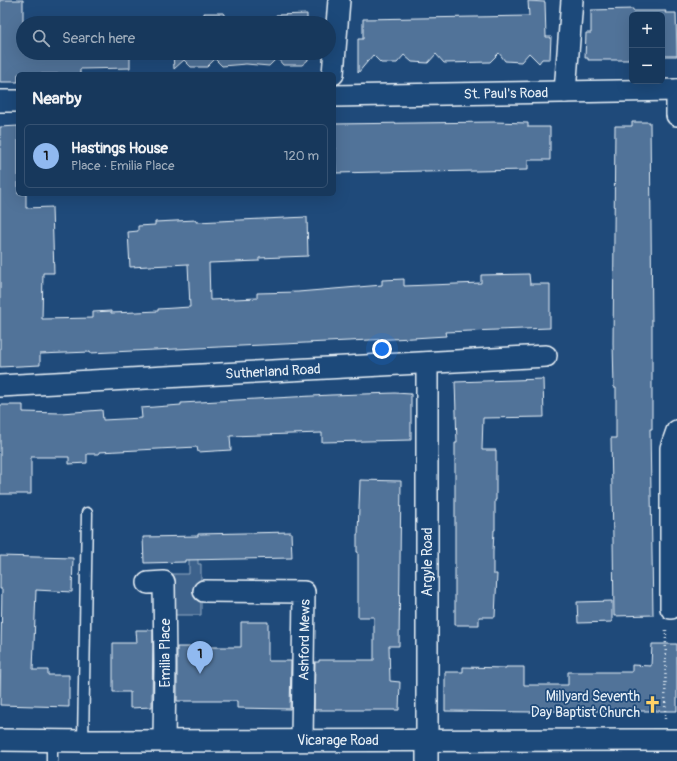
<!DOCTYPE html>
<html lang="en">
<head>
<meta charset="utf-8">
<style>
  body { margin:0; font-family:Pangolin,sans-serif; background:#244365; color:#f1f3f6 }
  .controls { position:absolute; right:12px; top:12px; display:grid; overflow:hidden; border-radius:6px; box-shadow:0 4px 16px #0002 }
  .controls button { width:36px; height:36px; display:grid; place-items:center; padding:0; border:0; border-bottom:1px solid #365272; background:#17385c; color:#f1f3f6; font:20px sans-serif }
  .you { position:absolute; left:382px; top:349px; width:14px; height:14px; margin:-10px; border:3px solid #fff; border-radius:50%; background:#1a73e8; box-shadow:0 0 0 6px #1a73e833 }
  .badge { display:grid; place-items:center; width:26px; height:26px; border-radius:50%; background:#90b9f0; color:#111; font-size:13px; font-weight:700 }
  .pin { position:absolute; translate:-50% -33px; filter:drop-shadow(0 1px 2px #0008) }
  .pin::after { content:''; position:absolute; top:21px; width:14px; height:12px; background:inherit; clip-path:polygon(0 0,100% 0,50% 100%) }
  .list { margin:0; padding:0; list-style:none }
  h2 { display:flex; justify-content:space-between; align-items:center; height:52px; margin:0; padding:0 16px; font-size:17px }
  h2 small { font-size:13px; font-weight:400; color:#9eacbb }
  .list li { display:grid; grid-template-columns:26px 1fr auto; gap:12px; align-items:center; box-sizing:border-box; height:64px; margin:0 8px 8px; padding:0 8px; border:1px solid #365272; border-radius:6px }
  .list b { display:block; font-size:15px; white-space:nowrap }
  .list p { margin:0; font-size:13px; white-space:nowrap; color:#9eacbb }
  .list em { font-size:13px; font-style:normal; color:#9eacbb }
  .icon { flex:none; width:22px; height:22px; fill:none; stroke:currentColor; stroke-width:2; stroke-linecap:round; stroke-linejoin:round }
  .map { position:relative; flex:none; width:677px; height:761px; overflow:hidden }
  .search { position:absolute; background:#17385c; box-shadow:0 4px 16px #0002; left:16px; top:16px; width:320px; height:44px; display:flex; align-items:center; gap:10px; box-sizing:border-box; padding:0 14px; border-radius:22px; color:#9eacbb; font-size:15px }
  .panel { position:absolute; background:#17385c; box-shadow:0 4px 16px #0002; left:16px; top:72px; width:320px; height:124px; border-radius:6px }
  .map>svg:first-child { display:block }
  .green { fill:#3c628c; stroke:#92aac2 }
  .building { fill:#517399; stroke:#e8f1f8 }
  .lines { fill:none; stroke-linecap:round; stroke-linejoin:round }
  .service-casing { stroke:#e8f1f8; stroke-width:13 }
  .minor-casing { stroke:#e8f1f8; stroke-width:24 }
  .path { stroke:#e8f1f8; stroke-width:2.5; stroke-dasharray:1 3; stroke-linecap:butt }
  .service { stroke:#1f4a7a; stroke-width:10 }
  .minor { stroke:#1f4a7a; stroke-width:21 }
  .labels { text-anchor:middle; stroke-width:3.5; stroke-linejoin:round; paint-order:stroke }
  .street-label { font-size:14px; fill:#e8f1f8; stroke:#1f4a7a }
  .poi-label { font-size:14px; fill:#e8f1f8; stroke:#1f4a7a; text-anchor:end }
</style>
</head>
<body>
<div class="map">
<svg width="677" height="761" viewBox="0 0 677 761">
  <rect width="100%" height="100%" fill="#1f4a7a"/>
  <filter id="ink" filterUnits="userSpaceOnUse"><feTurbulence type="fractalNoise" baseFrequency=".025" numOctaves="2"/><feDisplacementMap in="SourceGraphic" scale="8" xChannelSelector="R" yChannelSelector="G"/><feConvolveMatrix kernelMatrix="1 2 1 2 8 2 1 2 1" color-interpolation-filters="sRGB"/></filter>
  <g filter="url(#ink)">
    <polygon class="green" points="189,556 198,556 198,564 201,564 201,615 172,615 172,574 189,574"/>
    <g class="building">
      <polygon points="0,0 23,0 23,53 130,53 130,68 80,69 80,74 18,74 18,82 0,82"/>
      <polygon points="528,1 545,2 546,37 551,37 550,59 542,59 539,63 529,53 521,62 505,61 499,53 490,62 444,63 436,54 428,63 412,62 404,55 397,63 381,63 373,55 358,73 358,39 363,39 363,19 529,16"/>
      <polygon points="633,9 633,11 666,11 665,13 676,13 677,56 662,56 662,15 632,15 632,58 628,58 628,60 588,60 588,58 585,58 586,33 591,33 591,10"/>
      <polygon points="204,13 224,13 224,19 276,18 276,15 307,14 307,23 173,23 173,20 204,19"/>
      <polygon points="173,53 308,53 308,60 302,65 283,65 277,58 269,66 246,64 222,66 215,59 207,67 191,67 184,60 174,69"/>
      <polygon points="494,122 528,123 528,127 550,127 550,160 528,160 528,170 424,172 424,171 336,173 334,124"/>
      <polygon points="632,122 650,122 652,327 652,429 650,429 653,615 614,616 613,540 611,438 616,438 616,388 614,388 613,343 615,126 632,126"/>
      <polygon points="18,126 18,194 26,194 26,208 52,207 54,273 43,273 42,319 93,318 93,312 111,311 111,313 137,312 158,311 158,309 190,307 188,264 130,267 128,232 138,231 138,226 155,225 155,222 196,220 196,222 307,217 308,256 259,258 259,261 209,263 210,300 257,298 257,293 298,292 382,285 382,280 404,279 404,286 481,283 481,275 529,274 530,284 550,284 550,328 445,332 446,336 413,338 90,353 90,352 40,354 40,365 0,367 0,127"/>
      <polygon points="543,379 544,417 483,418 482,450 496,450 496,500 495,500 495,530 494,530 493,552 493,574 497,574 495,617 479,617 479,625 455,625 455,443 457,443 455,382"/>
      <polygon points="395,393 411,394 411,440 322,442 322,433 230,436 231,450 198,452 197,447 99,452 99,454 87,454 87,463 69,464 69,457 31,457 31,494 0,494 0,405 23,405 23,412 61,413 102,410 103,420 142,418 141,408 181,405 181,403 331,395"/>
      <polygon points="360,480 401,481 399,646 389,646 390,681 400,682 399,710 314,710 315,662 319,662 319,660 374,660 374,617 358,617 358,552 357,552 357,534 358,534"/>
      <polygon points="291,532 292,558 185,560 185,562 144,563 143,537 198,536 198,534"/>
      <polygon points="0,556 73,558 72,592 36,590 33,670 48,670 48,675 69,675 69,707 0,705 2,589 0,589"/>
      <polygon points="612,601 612,622 578,623 577,602"/>
      <polygon points="241,622 268,622 268,661 291,661 290,709 237,708 237,701 177,701 177,647 241,647"/>
      <polygon points="136,630 153,630 152,707 130,708 130,692 113,692 113,643 137,643"/>
      <polygon points="652,644 677,644 677,711 532,711 532,712 445,711 445,672 463,672 463,667 506,668 506,667 524,667 524,685 568,685 568,672 632,672 632,665 651,666"/>
    </g>
    <g class="lines">
      <defs>
        <g id="service">
          <polyline points="83,741 87,513"/>
          <polyline points="52,761 52,741"/>
        </g>
        <g id="minor">
          <polyline points="333,74 339,0"/>
          <polyline points="677,90 677,115"/>
          <polyline points="565,92 572,0"/>
          <polyline points="334,96 677,90"/>
          <polyline points="0,101 18,101"/>
          <polyline points="0,386 546,356"/>
          <polyline points="148,583 164,582 165,666 164,740"/>
          <polyline points="204,591 304,592 302,740"/>
          <polyline points="671,608 671,448 677,431"/>
          <polyline points="0,740 83,741 677,740"/>
          <polyline points="427,761 427,363"/>
        </g>
      </defs>
      <use href="#service" class="service-casing"/>
      <use href="#minor" class="minor-casing"/>
      <polyline class="path" points="665,719 666,628"/>
      <use href="#service" class="service"/>
      <use href="#minor" class="minor"/>
    </g>
  </g>
  <defs>
    <symbol id="church-bare" viewBox="-9 -9 18 18"><path d="M-1.2-6h2.4v3.5h3.3v2.4h-3.3V6h-2.4V-.1h-3.3v-2.4h3.3Z" fill="#ffd166" stroke="#1f4a7a" stroke-width="2.5" paint-order="stroke"/></symbol>
  </defs>
  <g fill-rule="evenodd">
    <use href="#church-bare" x="640" y="692" width="25" height="25"/>
  </g>
  <g class="labels">
    <g class="street-label">
      <text transform="translate(506 93) rotate(-1)" y="5">St. Paul's Road</text>
      <text transform="translate(273 371) rotate(-3)" y="5">Sutherland Road</text>
      <text transform="translate(427 562) rotate(-90)" y="5">Argyle Road</text>
      <text transform="translate(304 640) rotate(-89)" y="5">Ashford Mews</text>
      <text transform="translate(165 653) rotate(-90)" y="5">Emilia Place</text>
      <text x="338" y="745">Vicarage Road</text>
    </g>
    <g class="poi-label">
      <text x="640" y="701">Millyard Seventh<tspan x="640" dy="16">Day Baptist Church</tspan></text>
    </g>
  </g>
</svg>
<div class="controls">
<button>+</button>
<button>−</button>
</div>
<div class="you"></div>
<div class="pin badge" style="left:200px;top:674px">1</div>
<div class="search"><svg class="icon" aria-label="search" viewBox="0 0 24 24"><circle cx="10" cy="10" r="6"/><path d="M15 15l6 6"/></svg>Search here</div>
<section class="panel">
<h2>Nearby<small></small></h2>
<ul class="list">
<li><span class="badge">1</span><div><b>Hastings House</b><p>Place · Emilia Place</p></div><em>120 m</em></li>
</ul>
</section>
</div>
</body>
</html>
